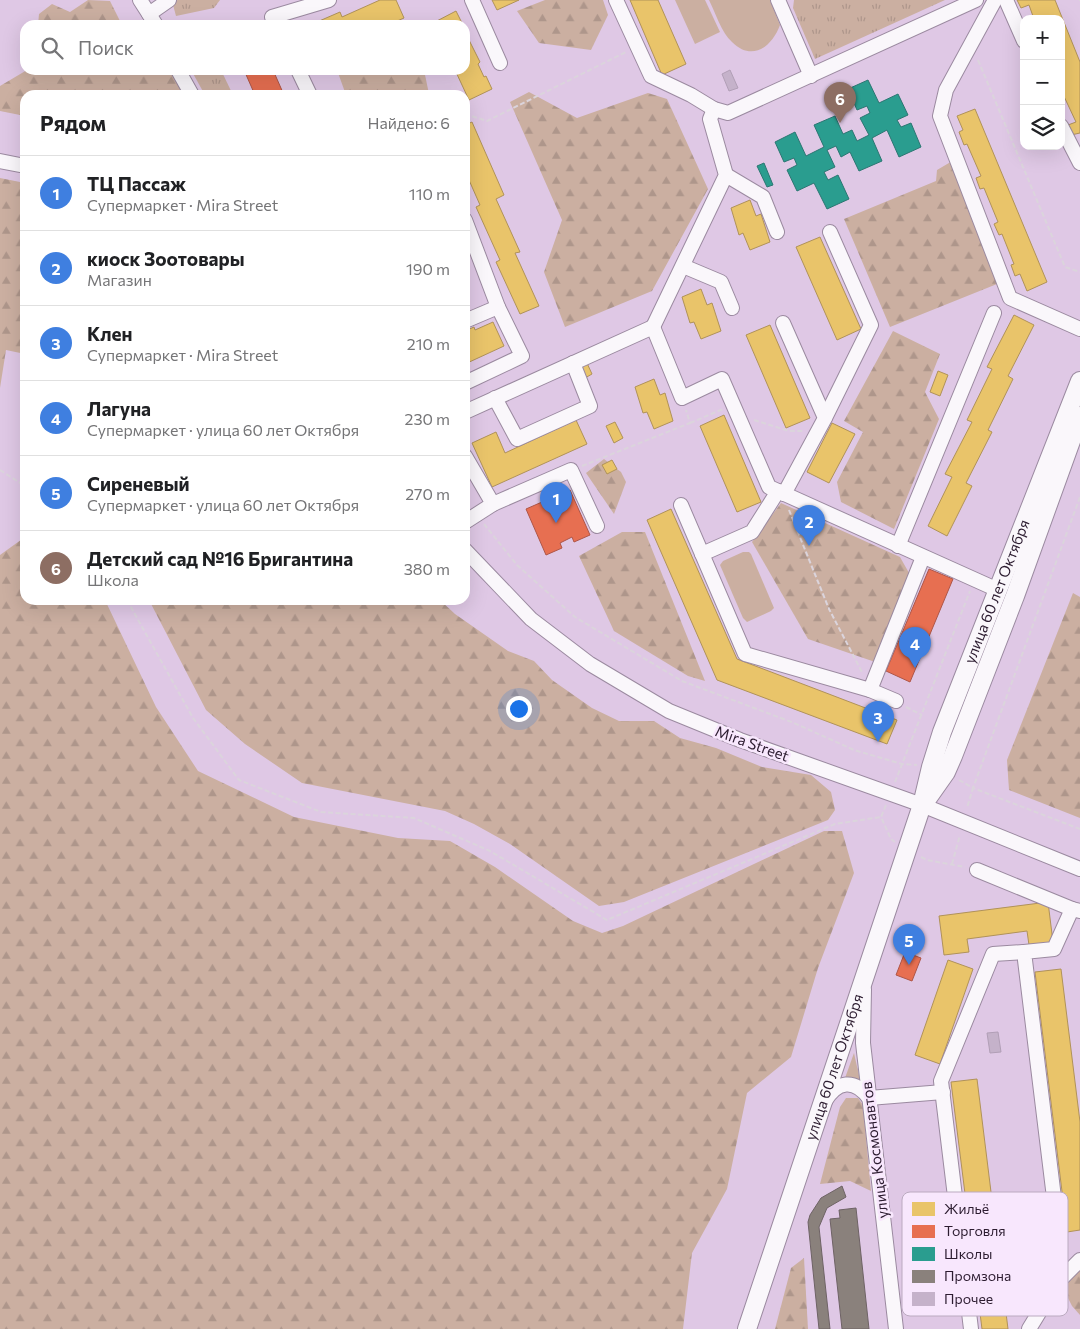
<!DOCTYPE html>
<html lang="ru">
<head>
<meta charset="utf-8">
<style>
  body { margin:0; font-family:Commissioner,sans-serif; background:#f6f6f6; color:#202124 }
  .controls { position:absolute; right:15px; top:15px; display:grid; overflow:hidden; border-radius:10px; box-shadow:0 5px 20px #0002 }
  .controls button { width:45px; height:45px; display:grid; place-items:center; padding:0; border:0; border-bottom:1px solid #e0e0e0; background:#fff; color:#202124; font:25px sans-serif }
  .you { position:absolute; left:518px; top:708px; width:18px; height:18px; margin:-12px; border:4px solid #fff; border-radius:50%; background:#1a73e8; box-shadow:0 0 0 8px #1a73e833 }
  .badge { display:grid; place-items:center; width:32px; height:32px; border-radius:50%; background:#6b586f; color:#fff; font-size:16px; font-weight:700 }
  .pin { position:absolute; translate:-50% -41px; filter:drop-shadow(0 1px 2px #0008) }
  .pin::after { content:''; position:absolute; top:26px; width:18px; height:15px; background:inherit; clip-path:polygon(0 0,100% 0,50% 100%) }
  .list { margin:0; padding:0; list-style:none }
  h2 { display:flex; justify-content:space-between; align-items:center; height:65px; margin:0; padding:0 20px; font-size:21px }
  h2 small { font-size:16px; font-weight:400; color:#757577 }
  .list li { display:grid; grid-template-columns:32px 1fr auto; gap:15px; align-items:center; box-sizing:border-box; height:75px; padding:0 20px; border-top:1px solid #e0e0e0 }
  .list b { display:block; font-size:19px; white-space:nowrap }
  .list p { margin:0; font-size:16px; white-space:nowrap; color:#757577 }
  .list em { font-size:16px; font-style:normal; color:#757577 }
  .icon { flex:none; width:28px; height:28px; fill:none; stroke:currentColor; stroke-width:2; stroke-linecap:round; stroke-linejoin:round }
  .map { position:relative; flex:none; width:1080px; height:1329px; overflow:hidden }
  .search { position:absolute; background:#fff; box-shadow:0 5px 20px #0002; left:20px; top:20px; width:450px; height:55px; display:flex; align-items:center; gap:12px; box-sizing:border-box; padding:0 18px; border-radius:15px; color:#757577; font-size:19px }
  .panel { position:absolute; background:#fff; box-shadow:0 5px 20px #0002; left:20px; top:90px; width:450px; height:515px; border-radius:15px }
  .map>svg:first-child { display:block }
  .grass { fill:url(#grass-tufts) }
  .forest { fill:url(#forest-firs) }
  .pitch { fill:#cbafa1 }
  .homes { fill:#e9c46a; stroke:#b09259 }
  .shops { fill:#e76f51; stroke:#af5647 }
  .schools { fill:#2a9d8f; stroke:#2b7672 }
  .industry { fill:#8a817c; stroke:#6e6365 }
  .building { fill:#c5b2ca; stroke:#b19fb6 }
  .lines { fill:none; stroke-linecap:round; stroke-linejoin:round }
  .minor-casing { stroke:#9b8aa0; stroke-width:16 }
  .major-casing { stroke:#9b8aa0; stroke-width:20 }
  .path { stroke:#dbd4dc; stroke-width:2; stroke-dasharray:5 2.5; stroke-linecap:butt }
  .minor { stroke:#faf7fb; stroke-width:14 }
  .major { stroke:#faf7fb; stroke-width:18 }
  .labels { text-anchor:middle; stroke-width:5; stroke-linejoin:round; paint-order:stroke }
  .street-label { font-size:15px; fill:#2c1c30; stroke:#f8e7fd }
  .key { fill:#f8e7fd; stroke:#bbaac0; stroke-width:1 }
  .key-label { font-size:14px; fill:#2c1c30 }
</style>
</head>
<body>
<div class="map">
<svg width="1080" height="1329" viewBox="0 0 1080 1329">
  <defs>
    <pattern id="grass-tufts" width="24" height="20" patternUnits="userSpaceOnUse" patternTransform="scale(1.25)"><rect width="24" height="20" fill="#cbafa1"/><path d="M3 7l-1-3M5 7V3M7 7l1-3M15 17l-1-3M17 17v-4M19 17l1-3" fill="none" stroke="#ae968b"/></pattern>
    <pattern id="forest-firs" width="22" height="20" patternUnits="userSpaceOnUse" patternTransform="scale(1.25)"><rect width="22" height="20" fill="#cbafa1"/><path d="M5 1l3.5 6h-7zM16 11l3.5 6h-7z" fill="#ae968b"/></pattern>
  </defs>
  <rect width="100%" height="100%" fill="#dfc8e5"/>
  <g class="grass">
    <polygon points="178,0 220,0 214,8 176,16 172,1"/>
    <polygon points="794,0 945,0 815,59 793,8"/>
    <polygon points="191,70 221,70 233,95 205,95"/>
    <polygon points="854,1053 860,1080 845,1078"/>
  </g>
  <g class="forest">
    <polygon points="88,0 110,1 122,25 38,25 39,14 52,4 70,12"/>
    <polygon points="545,0 603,0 608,15 591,50 539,43 517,11"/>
    <polygon points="27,70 174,70 184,95 25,95 25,116 0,111 0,86"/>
    <polygon points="337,70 424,70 429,94 346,95"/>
    <polygon points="529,92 577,118 648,93 667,99 708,189 652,291 565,327 544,272 562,220 510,102"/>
    <polygon points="954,160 1002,282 890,327 844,219 936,181 937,170"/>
    <polygon points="0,178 25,183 25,354 6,350 0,388"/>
    <polygon points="893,331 940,354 925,392 939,419 894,529 841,502 837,482 863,432 844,421"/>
    <polygon points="604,459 621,472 626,482 614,514 586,473"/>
    <polygon points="781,503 900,557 913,580 878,663 808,639 752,542"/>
    <polygon points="622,532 645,532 705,681 688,676 614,631 579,556"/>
    <polygon points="25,537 25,600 105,600 156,707 198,771 294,817 398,838 450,841 495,867 573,921 602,933 623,926 824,831 842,831 854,873 818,968 791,1057 747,1093 727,1189 692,1253 683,1329 0,1329 0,555"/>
    <polygon points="1073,593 1080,597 1080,818 1009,790 1007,760"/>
    <polygon points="149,600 440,600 455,614 508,651 534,661 552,680 592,708 619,721 654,721 680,738 716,748 762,767 811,775 831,792 835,810 828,820 624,902 599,906 510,844 474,824 445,811 302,783 245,744 206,710"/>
    <polygon points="846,1098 858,1098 863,1105 871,1191 850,1181 820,1184 840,1107"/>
    <polygon points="804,1258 808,1329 775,1329 791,1268"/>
    <polygon points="1080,1270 1080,1315 1072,1306 1063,1288"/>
  </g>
  <g class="pitch">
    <polygon points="675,0 705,0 720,32 695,44"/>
    <path d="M709,0H770L780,25C772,47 752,62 732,42C721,32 716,14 709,0Z"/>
    <polygon points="743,552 749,552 751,554 774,608 771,611 747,622 743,618 720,565 723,561"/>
  </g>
  <g class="homes">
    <polygon points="380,0 396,0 404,18 388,25 310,25 340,12 342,17"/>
    <polygon points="492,0 519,0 497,10"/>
    <polygon points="630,0 658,0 686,64 662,75"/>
    <polygon points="1017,0 1055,0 1080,62 1080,133 1071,135 1068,125 1076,122 1061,90 1061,19 1034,19 1029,5 1021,8"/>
    <polygon points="456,11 463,25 434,25 433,23"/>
    <polygon points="465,36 467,41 469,40 480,62 478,64 484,77 486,76 492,89 469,100 455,70 465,70"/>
    <polygon points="975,109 1047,282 1027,291 1020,274 1015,276 1011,265 1014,264 1002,234 999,235 994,224 998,222 984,188 980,189 976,178 981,176 967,144 964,145 959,132 963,130 957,116"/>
    <polygon points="472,122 504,195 496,199 520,252 515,253 539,306 520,314 496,262 500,260 476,207 480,205 465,171 465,125"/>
    <polygon points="750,200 756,216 761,214 770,242 750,250 743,233 739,235 731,208"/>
    <polygon points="820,237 861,329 837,340 796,247"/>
    <polygon points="701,289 707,305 712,303 721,331 701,339 694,322 690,323 682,297"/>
    <polygon points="1014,315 1034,325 1008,376 1013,379 988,430 992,432 966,483 972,486 947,536 928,526 952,477 945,474 972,422 967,420 992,369 987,367"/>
    <polygon points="493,322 504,346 465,364 465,331 474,327 475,330"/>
    <polygon points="770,325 810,418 786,428 746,335"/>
    <polygon points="586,361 592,374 585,378 579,365"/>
    <polygon points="938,371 948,375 940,396 930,392"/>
    <polygon points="654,379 660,395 665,393 673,421 654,429 647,412 643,413 635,387"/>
    <polygon points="724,415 761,502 737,512 700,426"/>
    <polygon points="576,420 587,444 492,487 472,443 496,432 505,453"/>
    <polygon points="615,422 623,438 614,443 606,426"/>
    <polygon points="832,423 855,434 829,483 807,472"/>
    <polygon points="612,460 617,469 607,474 602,465"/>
    <polygon points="671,509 737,659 897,720 887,744 717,680 647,520"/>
    <polygon points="1048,902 1053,942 1029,945 1027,931 967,939 969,952 944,955 939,916"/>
    <polygon points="948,960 973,969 940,1064 915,1055"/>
    <polygon points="1061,969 1080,1122 1080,1230 1067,1232 1035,972"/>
    <polygon points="977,1079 1008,1329 982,1329 951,1082"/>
  </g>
  <g class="shops">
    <polygon points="244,70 273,70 284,95 255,95"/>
    <polygon points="570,490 590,535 574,542 572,537 560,543 562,548 546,555 526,509 542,502 545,507 557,502 554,497"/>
    <polygon points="929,569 953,579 910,682 886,671"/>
    <polygon points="905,952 921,958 912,981 896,975"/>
  </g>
  <g class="schools">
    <polygon points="868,80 879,103 898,94 908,115 897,120 901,127 911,123 921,147 899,157 887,130 872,138 882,161 859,171 850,152 841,157 836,146 827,150 835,167 824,172 828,180 838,175 849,199 827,209 814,183 797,191 787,170 797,165 794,158 784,162 775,142 795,132 806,156 824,147 814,125 835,116 843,134 852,130 857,141 869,135 860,118 870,113 867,106 857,110 848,89"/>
    <polygon points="764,163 773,185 767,187 757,166"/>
  </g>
  <g class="industry">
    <polygon points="842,1186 846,1197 827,1208 819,1227 830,1329 819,1329 808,1222 810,1215 821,1198"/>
    <polygon points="856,1208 869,1329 842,1329 830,1219 840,1218 839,1210"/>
  </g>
  <g class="building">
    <polygon points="730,70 738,88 729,91 722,74"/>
    <polygon points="998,1032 1001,1052 990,1053 987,1033"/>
  </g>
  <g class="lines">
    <defs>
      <g id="minor">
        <polyline points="140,0 156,25"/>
        <polyline points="472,0 500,63"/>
        <polyline points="616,0 651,76 691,95 714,109 728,113 976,0"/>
        <polyline points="778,0 811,76"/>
        <polyline points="995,0 946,90 940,116 1010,298 1080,329"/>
        <polyline points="1006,0 1024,41"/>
        <polyline points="149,14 169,0"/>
        <polyline points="276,25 272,17 329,0"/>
        <polyline points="178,70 192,95"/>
        <polyline points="298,70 310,95"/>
        <polyline points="1061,126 1080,163"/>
        <polyline points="0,161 25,166"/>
        <polyline points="726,175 763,197 777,232"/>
        <polyline points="465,220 498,307 465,321"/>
        <polyline points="683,266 721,282 732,308"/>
        <polyline points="783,323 825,418 784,494"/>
        <polyline points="653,327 726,175 710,119 714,109"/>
        <polyline points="465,383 522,356 498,307"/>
        <polyline points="495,398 517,439 590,406 573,363"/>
        <polyline points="465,412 653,327 682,398 722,379 769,487 998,590"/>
        <polyline points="825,418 871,325 830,232"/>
        <polyline points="465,456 493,504"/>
        <polyline points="681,505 745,654 870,690 896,701"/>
        <polyline points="465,522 493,504 571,470 597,526"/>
        <polyline points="898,546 994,313"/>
        <polyline points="465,550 531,619 590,664 669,711 740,740 922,805 1080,869"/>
        <polyline points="702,554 752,532 778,491"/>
        <polyline points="870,690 923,557"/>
        <polyline points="977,870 1072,909"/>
        <polyline points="864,989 863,1043 896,1329"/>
        <path d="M825,1101C837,1081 854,1078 869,1098L943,1092"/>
        <polyline points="1057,1283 1050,1226 1056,1214 1024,952 1054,949 1072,909 1080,911"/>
        <polyline points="971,1329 941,1081 993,954 1024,952"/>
        <polyline points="1029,1329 1057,1283 1080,1260"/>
      </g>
      <g id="major">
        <polyline points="927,799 946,772 953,756 1015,596 1080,416"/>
        <path id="s1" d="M747,1329L922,805L931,767L942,732L1080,381"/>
      </g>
    </defs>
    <use href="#minor" class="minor-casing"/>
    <use href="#major" class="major-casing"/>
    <g class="path">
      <polyline points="1080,0 1080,1"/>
      <polyline points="978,60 1065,267 1080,272"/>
      <polyline points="465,114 487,121 626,52"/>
      <polyline points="754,420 789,431 803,431"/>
      <polyline points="690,423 723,409"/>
      <polyline points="582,466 690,423 686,410"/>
      <polyline points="0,470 25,486"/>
      <polyline points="1080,497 973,788 1080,829"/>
      <polyline points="789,510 829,609 863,674"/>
      <polyline points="484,524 517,565 575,617 682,681 794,723 854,750 902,764 917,765"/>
      <polyline points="127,600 193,718 239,780 321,812 414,818 490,851 607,920 835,824 881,817"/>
      <polyline points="906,707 922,715"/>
      <polyline points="959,780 973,788 967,808"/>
      <polyline points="895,782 970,591"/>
      <polyline points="886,805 881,817 891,839 895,842"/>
      <polyline points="921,857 927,860 965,867"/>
      <polyline points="952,864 960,835"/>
    </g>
    <use href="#minor" class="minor"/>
    <use href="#major" class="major"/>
  </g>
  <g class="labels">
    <g class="street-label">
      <text dy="5" stroke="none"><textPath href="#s1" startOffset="779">улица 60 лет Октября</textPath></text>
      <text transform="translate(752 744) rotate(20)" y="5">Mira Street</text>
      <text dy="5" stroke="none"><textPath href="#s1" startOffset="276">улица 60 лет Октября</textPath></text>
      <text transform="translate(875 1150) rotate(-97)" y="5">улица Космонавтов</text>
    </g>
  </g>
  <rect x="902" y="1192" width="166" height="124" rx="8" class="key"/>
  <rect x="912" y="1202" width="23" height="14" fill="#e9c46a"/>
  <rect x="912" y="1225" width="23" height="13" fill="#e76f51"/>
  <rect x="912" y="1247" width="23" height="14" fill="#2a9d8f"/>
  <rect x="912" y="1270" width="23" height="13" fill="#8a817c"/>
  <rect x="912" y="1292" width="23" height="14" fill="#c5b2ca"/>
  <g class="key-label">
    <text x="944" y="1214">Жильё</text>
    <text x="944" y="1236">Торговля</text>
    <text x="944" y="1259">Школы</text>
    <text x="944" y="1281">Промзона</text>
    <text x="944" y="1304">Прочее</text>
  </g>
</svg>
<div class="controls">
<button>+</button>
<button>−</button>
<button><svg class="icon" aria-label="layers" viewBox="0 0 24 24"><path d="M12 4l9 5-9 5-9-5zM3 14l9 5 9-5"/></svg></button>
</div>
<div class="you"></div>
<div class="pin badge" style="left:556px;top:523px;background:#3f7fe0">1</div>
<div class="pin badge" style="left:809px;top:546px;background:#3f7fe0">2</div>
<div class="pin badge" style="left:878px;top:742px;background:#3f7fe0">3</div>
<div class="pin badge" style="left:915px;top:668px;background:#3f7fe0">4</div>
<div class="pin badge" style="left:909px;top:965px;background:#3f7fe0">5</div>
<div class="pin badge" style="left:840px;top:123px;background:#8d6e63">6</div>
<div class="search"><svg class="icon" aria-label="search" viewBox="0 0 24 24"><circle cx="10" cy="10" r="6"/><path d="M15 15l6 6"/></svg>Поиск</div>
<section class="panel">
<h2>Рядом<small>Найдено: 6</small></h2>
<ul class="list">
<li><span class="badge" style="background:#3f7fe0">1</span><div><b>ТЦ Пассаж</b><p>Супермаркет · Mira Street</p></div><em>110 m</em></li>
<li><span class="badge" style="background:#3f7fe0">2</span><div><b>киоск Зоотовары</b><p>Магазин</p></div><em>190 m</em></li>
<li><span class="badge" style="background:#3f7fe0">3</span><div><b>Клен</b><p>Супермаркет · Mira Street</p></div><em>210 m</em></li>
<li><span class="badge" style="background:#3f7fe0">4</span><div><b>Лагуна</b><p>Супермаркет · улица 60 лет Октября</p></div><em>230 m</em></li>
<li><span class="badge" style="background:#3f7fe0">5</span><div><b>Сиреневый</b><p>Супермаркет · улица 60 лет Октября</p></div><em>270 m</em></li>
<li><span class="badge" style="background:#8d6e63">6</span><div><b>Детский сад №16 Бригантина</b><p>Школа</p></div><em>380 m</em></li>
</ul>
</section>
</div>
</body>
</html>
